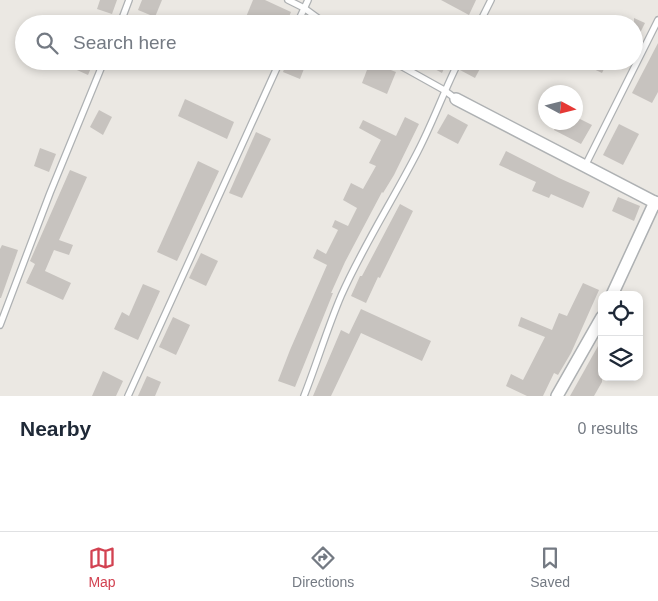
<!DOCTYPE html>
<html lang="en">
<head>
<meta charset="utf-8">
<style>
  body { margin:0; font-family:Helvetica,sans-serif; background:#f2f2f3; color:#1f2937 }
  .controls { position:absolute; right:15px; bottom:15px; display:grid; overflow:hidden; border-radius:10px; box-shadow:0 2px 8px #0003 }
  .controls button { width:45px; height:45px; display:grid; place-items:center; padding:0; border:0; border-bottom:1px solid #e0e1e3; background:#fff; color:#1f2937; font:25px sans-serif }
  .compass { position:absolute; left:538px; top:85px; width:45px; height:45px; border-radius:50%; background:#fff; box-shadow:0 2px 8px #0003; rotate:97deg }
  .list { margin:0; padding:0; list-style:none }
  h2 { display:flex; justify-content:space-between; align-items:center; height:65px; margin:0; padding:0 20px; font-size:21px }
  h2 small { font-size:16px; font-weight:400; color:#747a83 }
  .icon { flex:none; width:28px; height:28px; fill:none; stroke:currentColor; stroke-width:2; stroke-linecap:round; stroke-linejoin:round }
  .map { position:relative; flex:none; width:658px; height:396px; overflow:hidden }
  .search { position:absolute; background:#fff; box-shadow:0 2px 8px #0003; left:15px; right:15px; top:15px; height:55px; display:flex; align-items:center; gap:12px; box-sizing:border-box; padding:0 18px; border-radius:28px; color:#747a83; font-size:19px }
  .sheet { height:135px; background:#fff }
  nav { display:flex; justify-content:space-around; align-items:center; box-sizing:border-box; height:70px; border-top:1px solid #e0e1e3; background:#fff; font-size:14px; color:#747a83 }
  nav a { display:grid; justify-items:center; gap:2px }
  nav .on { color:#d24251 }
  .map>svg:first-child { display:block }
  .building { fill:#c7c3bf }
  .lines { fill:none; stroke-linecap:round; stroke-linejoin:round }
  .service-casing { stroke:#aeb1b3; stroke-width:8 }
  .minor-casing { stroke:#aeb1b3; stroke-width:14 }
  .service { stroke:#fff; stroke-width:5.5 }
  .minor { stroke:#fff; stroke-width:11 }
</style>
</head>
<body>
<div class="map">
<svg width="658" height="396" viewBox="0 0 658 396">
  <rect width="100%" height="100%" fill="#ebe8e3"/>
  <g class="building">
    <polygon points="100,0 117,0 112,14 97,9"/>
    <polygon points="142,0 162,0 155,17 138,10"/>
    <polygon points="253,0 265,0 291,12 286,24 261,24 246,17"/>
    <polygon points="441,0 476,0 469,15"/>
    <polygon points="634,18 645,23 634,45"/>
    <polygon points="658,43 658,92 652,103 632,93"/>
    <polygon points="57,61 94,61 88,75"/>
    <polygon points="287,61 307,61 300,79 283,72"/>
    <polygon points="420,61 454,61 452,65 447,62 442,73"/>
    <polygon points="464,61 484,61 475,78 460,70"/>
    <polygon points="577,61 608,61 602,73"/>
    <polygon points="370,62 396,72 387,94 362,83"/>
    <polygon points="185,99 234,122 227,139 178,116"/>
    <polygon points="99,110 112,117 103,135 90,127"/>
    <polygon points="448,114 468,125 458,144 437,133"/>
    <polygon points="405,117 419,124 394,175 383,193 382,192 345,262 331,293 333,293 295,387 278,381 290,350 327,265 313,258 317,249 326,254 338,230 332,227 335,220 348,226 357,208 343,200 351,183 363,189 376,166 369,163 381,140 359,128 363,120 396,136"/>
    <polygon points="576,117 592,125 581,144 554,130 558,122 576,122"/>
    <polygon points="619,124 639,134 623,165 603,155"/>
    <polygon points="256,132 271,139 242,198 229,193"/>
    <polygon points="40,148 56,154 49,172 34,166"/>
    <polygon points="506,151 559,178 590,192 583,208 551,194 549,198 532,191 536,182 499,165"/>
    <polygon points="198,161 219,171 177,261 157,252"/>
    <polygon points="70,170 87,177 59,240 73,245 69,255 54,250 45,271 71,283 63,300 26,283 35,264 30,261"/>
    <polygon points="618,197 640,206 634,221 612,211"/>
    <polygon points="400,204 413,211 380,278 378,277 366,303 351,296 360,276 362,276"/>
    <polygon points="2,245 18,250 1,298 0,298 0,249"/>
    <polygon points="201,253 218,261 206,286 189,278"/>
    <polygon points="583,283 599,290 571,353 558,375 554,373 543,396 527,396 506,386 511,374 523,380 545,337 518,326 521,317 552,330 559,313 567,316"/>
    <polygon points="143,284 160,291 138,340 114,329 122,312 129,316"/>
    <polygon points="361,309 431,341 422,361 361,333 331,396 313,396 341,330 349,334"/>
    <polygon points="173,317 190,325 176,355 159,347"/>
    <polygon points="602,339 602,382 594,396 570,396"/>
    <polygon points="103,371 123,381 116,396 92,396"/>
    <polygon points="147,376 161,382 155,396 138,396"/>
  </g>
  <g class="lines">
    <defs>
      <g id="service">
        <polyline points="288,0 304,8 326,24"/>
        <polyline points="120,24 129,0"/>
        <polyline points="297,24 308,0"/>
        <polyline points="479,24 491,0"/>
        <polyline points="392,61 444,90 456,99"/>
        <polyline points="585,166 658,20"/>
        <polyline points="0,325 50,193 104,61"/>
        <polyline points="128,396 280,61"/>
        <path d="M304,396C317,363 327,329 341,296C363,246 393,200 418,151C433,122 444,91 459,61"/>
      </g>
      <g id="minor">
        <polyline points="456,99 658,204"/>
        <polyline points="612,295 655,202"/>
        <polyline points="557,396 602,317"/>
      </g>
    </defs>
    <use href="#service" class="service-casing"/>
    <use href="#minor" class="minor-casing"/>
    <use href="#service" class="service"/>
    <use href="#minor" class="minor"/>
  </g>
</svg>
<div class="controls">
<button><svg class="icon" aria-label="locate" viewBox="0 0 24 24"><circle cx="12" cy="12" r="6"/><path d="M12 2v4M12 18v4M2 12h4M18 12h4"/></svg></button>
<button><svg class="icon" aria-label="layers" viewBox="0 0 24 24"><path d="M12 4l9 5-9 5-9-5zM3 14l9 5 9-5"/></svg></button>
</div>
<svg class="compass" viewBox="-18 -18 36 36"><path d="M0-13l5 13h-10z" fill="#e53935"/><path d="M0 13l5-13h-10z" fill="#747a83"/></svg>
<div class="search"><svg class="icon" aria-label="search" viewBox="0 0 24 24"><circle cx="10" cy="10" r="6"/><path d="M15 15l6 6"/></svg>Search here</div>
</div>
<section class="sheet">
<h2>Nearby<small>0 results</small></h2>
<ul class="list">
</ul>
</section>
<nav>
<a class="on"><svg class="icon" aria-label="map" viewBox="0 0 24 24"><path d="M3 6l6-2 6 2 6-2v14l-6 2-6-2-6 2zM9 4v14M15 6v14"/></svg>Map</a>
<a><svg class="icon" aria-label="directions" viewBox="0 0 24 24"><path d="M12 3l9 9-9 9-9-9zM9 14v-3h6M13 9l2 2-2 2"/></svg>Directions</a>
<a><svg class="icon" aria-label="saved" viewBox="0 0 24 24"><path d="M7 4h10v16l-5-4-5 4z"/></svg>Saved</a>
</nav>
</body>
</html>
